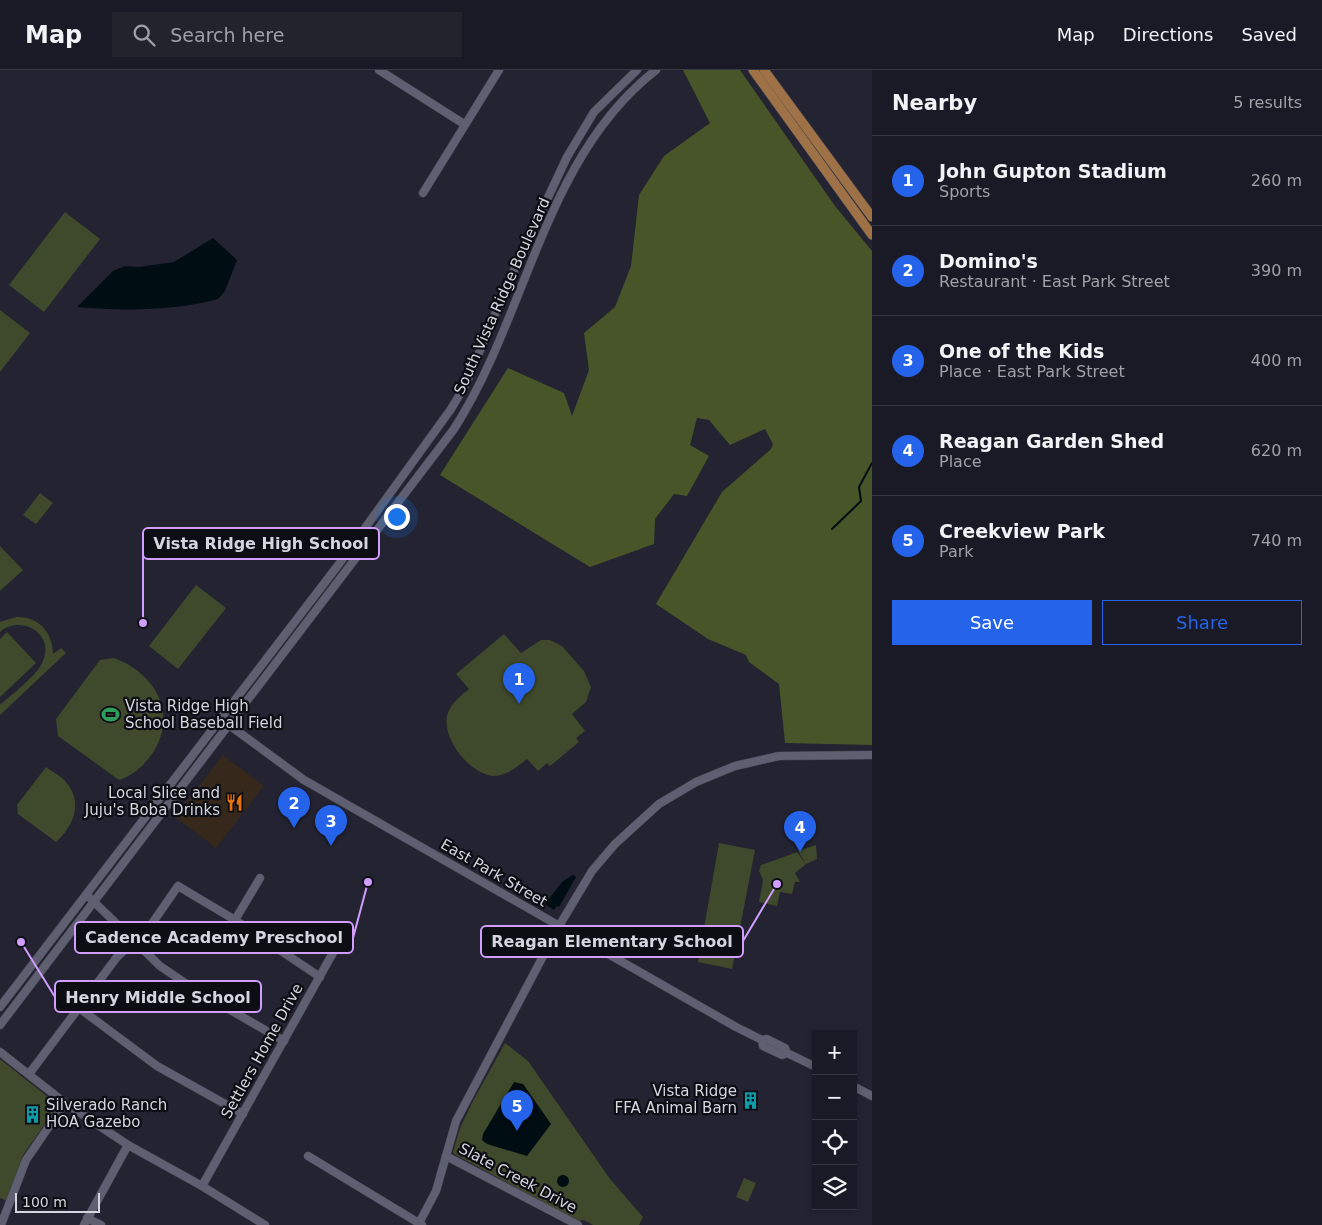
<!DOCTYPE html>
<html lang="en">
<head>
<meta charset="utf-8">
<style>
  body { margin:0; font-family:"DejaVu Sans",sans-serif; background:#23232e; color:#f1f3f6 }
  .controls { position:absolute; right:15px; bottom:15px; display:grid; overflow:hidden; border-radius:0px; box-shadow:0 2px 8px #0003 }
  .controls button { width:45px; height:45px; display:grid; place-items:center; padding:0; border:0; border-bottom:1px solid #383843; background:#1a1a26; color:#f1f3f6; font:25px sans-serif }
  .scale { position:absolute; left:15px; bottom:12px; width:85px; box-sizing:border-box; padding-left:5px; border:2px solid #d5d5df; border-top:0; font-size:14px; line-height:18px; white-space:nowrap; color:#d5d5df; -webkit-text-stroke:4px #0d0d14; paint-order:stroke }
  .you { position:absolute; left:396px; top:446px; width:18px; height:18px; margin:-12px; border:4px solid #fff; border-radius:50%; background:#1a73e8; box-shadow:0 0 0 8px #1a73e833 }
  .badge { display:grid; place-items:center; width:32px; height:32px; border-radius:50%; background:#2563eb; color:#fff; font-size:16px; font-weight:700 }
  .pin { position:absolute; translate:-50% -41px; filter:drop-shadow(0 1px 2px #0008) }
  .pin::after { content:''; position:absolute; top:26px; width:18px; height:15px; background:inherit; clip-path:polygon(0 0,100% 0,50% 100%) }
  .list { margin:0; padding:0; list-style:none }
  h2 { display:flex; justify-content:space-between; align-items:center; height:65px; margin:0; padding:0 20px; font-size:21px }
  h2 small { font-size:16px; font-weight:400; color:#9fa1a7 }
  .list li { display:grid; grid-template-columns:32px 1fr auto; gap:15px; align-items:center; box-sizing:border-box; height:90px; padding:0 20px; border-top:1px solid #383843 }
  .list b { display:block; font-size:19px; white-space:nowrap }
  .list p { margin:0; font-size:16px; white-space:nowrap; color:#9fa1a7 }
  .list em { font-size:16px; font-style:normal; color:#9fa1a7 }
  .actions { display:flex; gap:10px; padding:15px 20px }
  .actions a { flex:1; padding:11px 0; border:1px solid #2563eb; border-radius:0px; text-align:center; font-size:18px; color:#2563eb }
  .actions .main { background:#2563eb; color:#fff }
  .icon { flex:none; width:28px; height:28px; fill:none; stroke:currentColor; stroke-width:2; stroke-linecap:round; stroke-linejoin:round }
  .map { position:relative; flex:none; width:872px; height:1155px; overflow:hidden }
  header { display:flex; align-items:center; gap:30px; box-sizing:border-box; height:70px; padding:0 25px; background:#1a1a26; border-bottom:1px solid #383843 }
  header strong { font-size:24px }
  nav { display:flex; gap:28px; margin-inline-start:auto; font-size:18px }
  .search { width:350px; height:45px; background:#23232e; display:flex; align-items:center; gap:12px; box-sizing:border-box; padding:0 18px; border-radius:0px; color:#9fa1a7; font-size:19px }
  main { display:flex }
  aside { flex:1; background:#1a1a26 }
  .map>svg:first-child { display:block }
  .commercial { fill:#36291b }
  .green { fill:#3f492b }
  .forest { fill:#485528 }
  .water { fill:#000d12 }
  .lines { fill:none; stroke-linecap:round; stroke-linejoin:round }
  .stream { stroke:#000d12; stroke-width:2 }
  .minor-casing { stroke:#40404c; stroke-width:9 }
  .major-casing { stroke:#40404c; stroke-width:10 }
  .minor { stroke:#5e5f70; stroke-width:8 }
  .major { stroke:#9e7147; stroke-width:9 }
  .labels { text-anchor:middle; stroke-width:4.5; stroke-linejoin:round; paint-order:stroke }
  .street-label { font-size:15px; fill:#d5d5df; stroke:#0d0d14 }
  .poi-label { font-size:15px; fill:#d5d5df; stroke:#0d0d14; text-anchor:start }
  .leader { fill:none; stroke:#d19dfe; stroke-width:2 }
  .callout-dot { fill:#d19dfe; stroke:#0d0d14; stroke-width:2 }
  .callout { fill:#0d0d14; stroke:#d19dfe; stroke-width:2 }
  .callout-label { font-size:16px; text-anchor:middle; font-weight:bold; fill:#d5d5df }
</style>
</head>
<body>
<header>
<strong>Map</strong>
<div class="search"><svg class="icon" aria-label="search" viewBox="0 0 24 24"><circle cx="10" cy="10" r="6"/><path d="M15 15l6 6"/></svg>Search here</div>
<nav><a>Map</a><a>Directions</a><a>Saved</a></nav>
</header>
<main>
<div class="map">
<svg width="872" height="1155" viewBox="0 0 872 1155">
  <rect width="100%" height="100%" fill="#232332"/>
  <polygon class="commercial" points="223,685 264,716 216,778 175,747"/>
  <g class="green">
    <polygon points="65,142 100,169 44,242 9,215"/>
    <polygon points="0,240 30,263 0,302"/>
    <polygon points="40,423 53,433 36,454 23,445"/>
    <polygon points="0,476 23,500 0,521"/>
    <polygon points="196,515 226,538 178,599 149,576"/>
    <path d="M16,547C39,546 53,563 53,584L61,578L66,583L0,645V635C12,624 37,606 43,591C55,564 21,544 0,562V552Z"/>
    <polygon points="7,562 36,593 0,627 0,569"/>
    <path d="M504,564L521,583L541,570H550L562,576L584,601L591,617L586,632L572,644L585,661L576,668L579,672L550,696L547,693L538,701L527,689C517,697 506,706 493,706C470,704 442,669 447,646C450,634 460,626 469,619L456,604Z"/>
    <path d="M114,588C155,603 179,644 152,684C143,696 134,705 119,710L58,666L56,649L100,590Z"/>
    <path d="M46,697C52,702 60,705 65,711C84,731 74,756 56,772L18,744L17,735Z"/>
    <polygon points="719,773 755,780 732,899 698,892"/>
    <polygon points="816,775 817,789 806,794 798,781"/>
    <polygon points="797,782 806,794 795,803 800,812 795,812 792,824 780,822 777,836 759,832 763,810 759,801 761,795"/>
    <polygon points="505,973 528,991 610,1109 643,1147 639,1155 593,1155 584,1150 578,1151 454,1084 453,1082 460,1058 473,1031"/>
    <polygon points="0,989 58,1035 23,1085 7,1131 0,1128"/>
    <polygon points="744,1108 756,1113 748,1132 736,1127"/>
  </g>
  <polygon class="forest" points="683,0 740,0 835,136 872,181 872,675 785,673 779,614 749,592 746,585 708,569 656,534 722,422 771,379 773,374 765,359 730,375 709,350 697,348 690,375 709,386 687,426 674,424 655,449 654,474 590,497 440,405 508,298 564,323 572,346 589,300 584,263 615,237 631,196 639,125 664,86 710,53"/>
  <g class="water">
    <path d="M213,168L237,190L225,221L218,229C174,241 123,241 77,237L113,201L125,196L139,197L174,192Z"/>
    <polygon points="573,805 576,807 559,837 557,836 554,840 545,834 563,811"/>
    <polygon points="514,1012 523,1014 551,1054 527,1086 487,1074 482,1070 483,1064"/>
    <circle cx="563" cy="1111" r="6"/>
  </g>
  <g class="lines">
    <polyline class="stream" points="832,459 861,431 859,417 872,393"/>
    <defs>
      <g id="minor">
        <polyline points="379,0 464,54"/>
        <polyline points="423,123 499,0"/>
        <polyline points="225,652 304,710 736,957 762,970 767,969 785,978 787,983 816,997"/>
        <polyline points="90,828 160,896 194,919 284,971"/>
        <polyline points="235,850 260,808"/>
        <polyline points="0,937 339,494 451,339 466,314 507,215 567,87 594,42 637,0"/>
        <polyline points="79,938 157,996 243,1044"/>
        <path d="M0,955L454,359C528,244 544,87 656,0"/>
        <polyline points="762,970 763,976 782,985 787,983"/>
        <polyline points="0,982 65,1033 128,1075 202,1116 265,1155"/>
        <polyline points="29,1004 117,887 151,855 178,816 235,850 320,907"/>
        <polyline points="853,1016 872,1026"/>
        <polyline points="308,1086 422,1155"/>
        <polyline points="446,1086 578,1155"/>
        <polyline points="202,1116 334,881 339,858"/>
        <polyline points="87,1148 101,1155"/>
        <polyline points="1,1155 26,1090 65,1033"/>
        <polyline points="84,1155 128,1075"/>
        <polyline points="418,1155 436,1121 456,1051 559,856 592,801 615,774 659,734 696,712 735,696 779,686 872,685"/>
      </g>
      <g id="major">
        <polyline points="753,0 872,165"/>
        <polyline points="764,0 872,147"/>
      </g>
    </defs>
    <use href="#minor" class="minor-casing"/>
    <use href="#major" class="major-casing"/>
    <use href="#minor" class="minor"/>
    <use href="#major" class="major"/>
  </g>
  <defs>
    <symbol id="stadium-bare" viewBox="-9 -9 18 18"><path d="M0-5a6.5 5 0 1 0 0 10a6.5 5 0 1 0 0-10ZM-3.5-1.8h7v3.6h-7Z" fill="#2e9e5b" stroke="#0d0d14" stroke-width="2.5" paint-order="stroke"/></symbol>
    <symbol id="restaurant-bare" viewBox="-9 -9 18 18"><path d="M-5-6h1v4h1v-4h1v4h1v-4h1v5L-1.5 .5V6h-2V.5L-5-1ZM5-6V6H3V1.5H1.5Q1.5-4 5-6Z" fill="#e8710a" stroke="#0d0d14" stroke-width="2.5" paint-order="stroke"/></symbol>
    <symbol id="building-bare" viewBox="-9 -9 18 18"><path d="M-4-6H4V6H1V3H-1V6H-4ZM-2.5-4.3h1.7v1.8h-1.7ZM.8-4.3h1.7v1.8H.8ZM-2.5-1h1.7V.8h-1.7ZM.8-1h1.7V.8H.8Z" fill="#0f9aa8" stroke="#0d0d14" stroke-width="2.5" paint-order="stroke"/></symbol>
  </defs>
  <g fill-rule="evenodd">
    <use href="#stadium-bare" x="98" y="632" width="25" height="25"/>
    <use href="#restaurant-bare" x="222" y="720" width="25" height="25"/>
    <use href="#building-bare" x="738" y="1018" width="25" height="25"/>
    <use href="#building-bare" x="20" y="1032" width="25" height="25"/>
  </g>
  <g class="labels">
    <g class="street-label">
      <text transform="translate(502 226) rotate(-66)" y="5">South Vista Ridge Boulevard</text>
      <text transform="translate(494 803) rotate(30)" y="5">East Park Street</text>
      <text transform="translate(262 981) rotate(-61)" y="5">Settlers Home Drive</text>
      <text transform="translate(518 1108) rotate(28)" y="5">Slate Creek Drive</text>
    </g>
    <g class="poi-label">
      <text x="125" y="641">Vista Ridge High<tspan x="125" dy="17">School Baseball Field</tspan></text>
      <text x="220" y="728" text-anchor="end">Local Slice and<tspan x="220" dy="17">Juju's Boba Drinks</tspan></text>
      <text x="737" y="1026" text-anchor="end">Vista Ridge<tspan x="737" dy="17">FFA Animal Barn</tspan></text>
      <text x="46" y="1040">Silverado Ranch<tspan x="46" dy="17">HOA Gazebo</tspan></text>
    </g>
  </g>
  <path class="leader" d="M143 553L143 473M368 812L353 868M777 814L743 871M21 872L55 927"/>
  <g class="callout-dot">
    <circle cx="143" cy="553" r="5"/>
    <circle cx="368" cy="812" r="5"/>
    <circle cx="777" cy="814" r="5"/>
    <circle cx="21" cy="872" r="5"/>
  </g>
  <g class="callout">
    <rect x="143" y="458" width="236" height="31" rx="5"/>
    <rect x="75" y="852" width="278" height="31" rx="5"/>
    <rect x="481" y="856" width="262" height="31" rx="5"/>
    <rect x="55" y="911" width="206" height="31" rx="5"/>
  </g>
  <g class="callout-label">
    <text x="261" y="479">Vista Ridge High School</text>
    <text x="214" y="873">Cadence Academy Preschool</text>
    <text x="612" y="877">Reagan Elementary School</text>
    <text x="158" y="933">Henry Middle School</text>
  </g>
</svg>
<div class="controls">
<button>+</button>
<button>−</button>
<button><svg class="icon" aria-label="locate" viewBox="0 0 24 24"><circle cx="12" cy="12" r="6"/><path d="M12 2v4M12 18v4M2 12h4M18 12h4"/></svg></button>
<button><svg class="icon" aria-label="layers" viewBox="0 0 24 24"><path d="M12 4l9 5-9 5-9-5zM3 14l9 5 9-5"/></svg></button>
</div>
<div class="scale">100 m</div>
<div class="you"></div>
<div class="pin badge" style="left:519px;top:634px">1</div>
<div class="pin badge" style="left:294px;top:758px">2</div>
<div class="pin badge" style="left:331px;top:776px">3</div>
<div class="pin badge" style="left:800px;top:782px">4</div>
<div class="pin badge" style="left:517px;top:1061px">5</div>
</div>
<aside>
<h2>Nearby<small>5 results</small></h2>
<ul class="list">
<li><span class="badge">1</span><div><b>John Gupton Stadium</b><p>Sports</p></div><em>260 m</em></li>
<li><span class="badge">2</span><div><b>Domino's</b><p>Restaurant · East Park Street</p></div><em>390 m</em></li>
<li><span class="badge">3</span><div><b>One of the Kids</b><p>Place · East Park Street</p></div><em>400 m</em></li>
<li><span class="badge">4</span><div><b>Reagan Garden Shed</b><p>Place</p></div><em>620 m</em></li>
<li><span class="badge">5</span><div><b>Creekview Park</b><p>Park</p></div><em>740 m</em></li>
</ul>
<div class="actions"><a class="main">Save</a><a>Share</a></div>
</aside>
</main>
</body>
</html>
